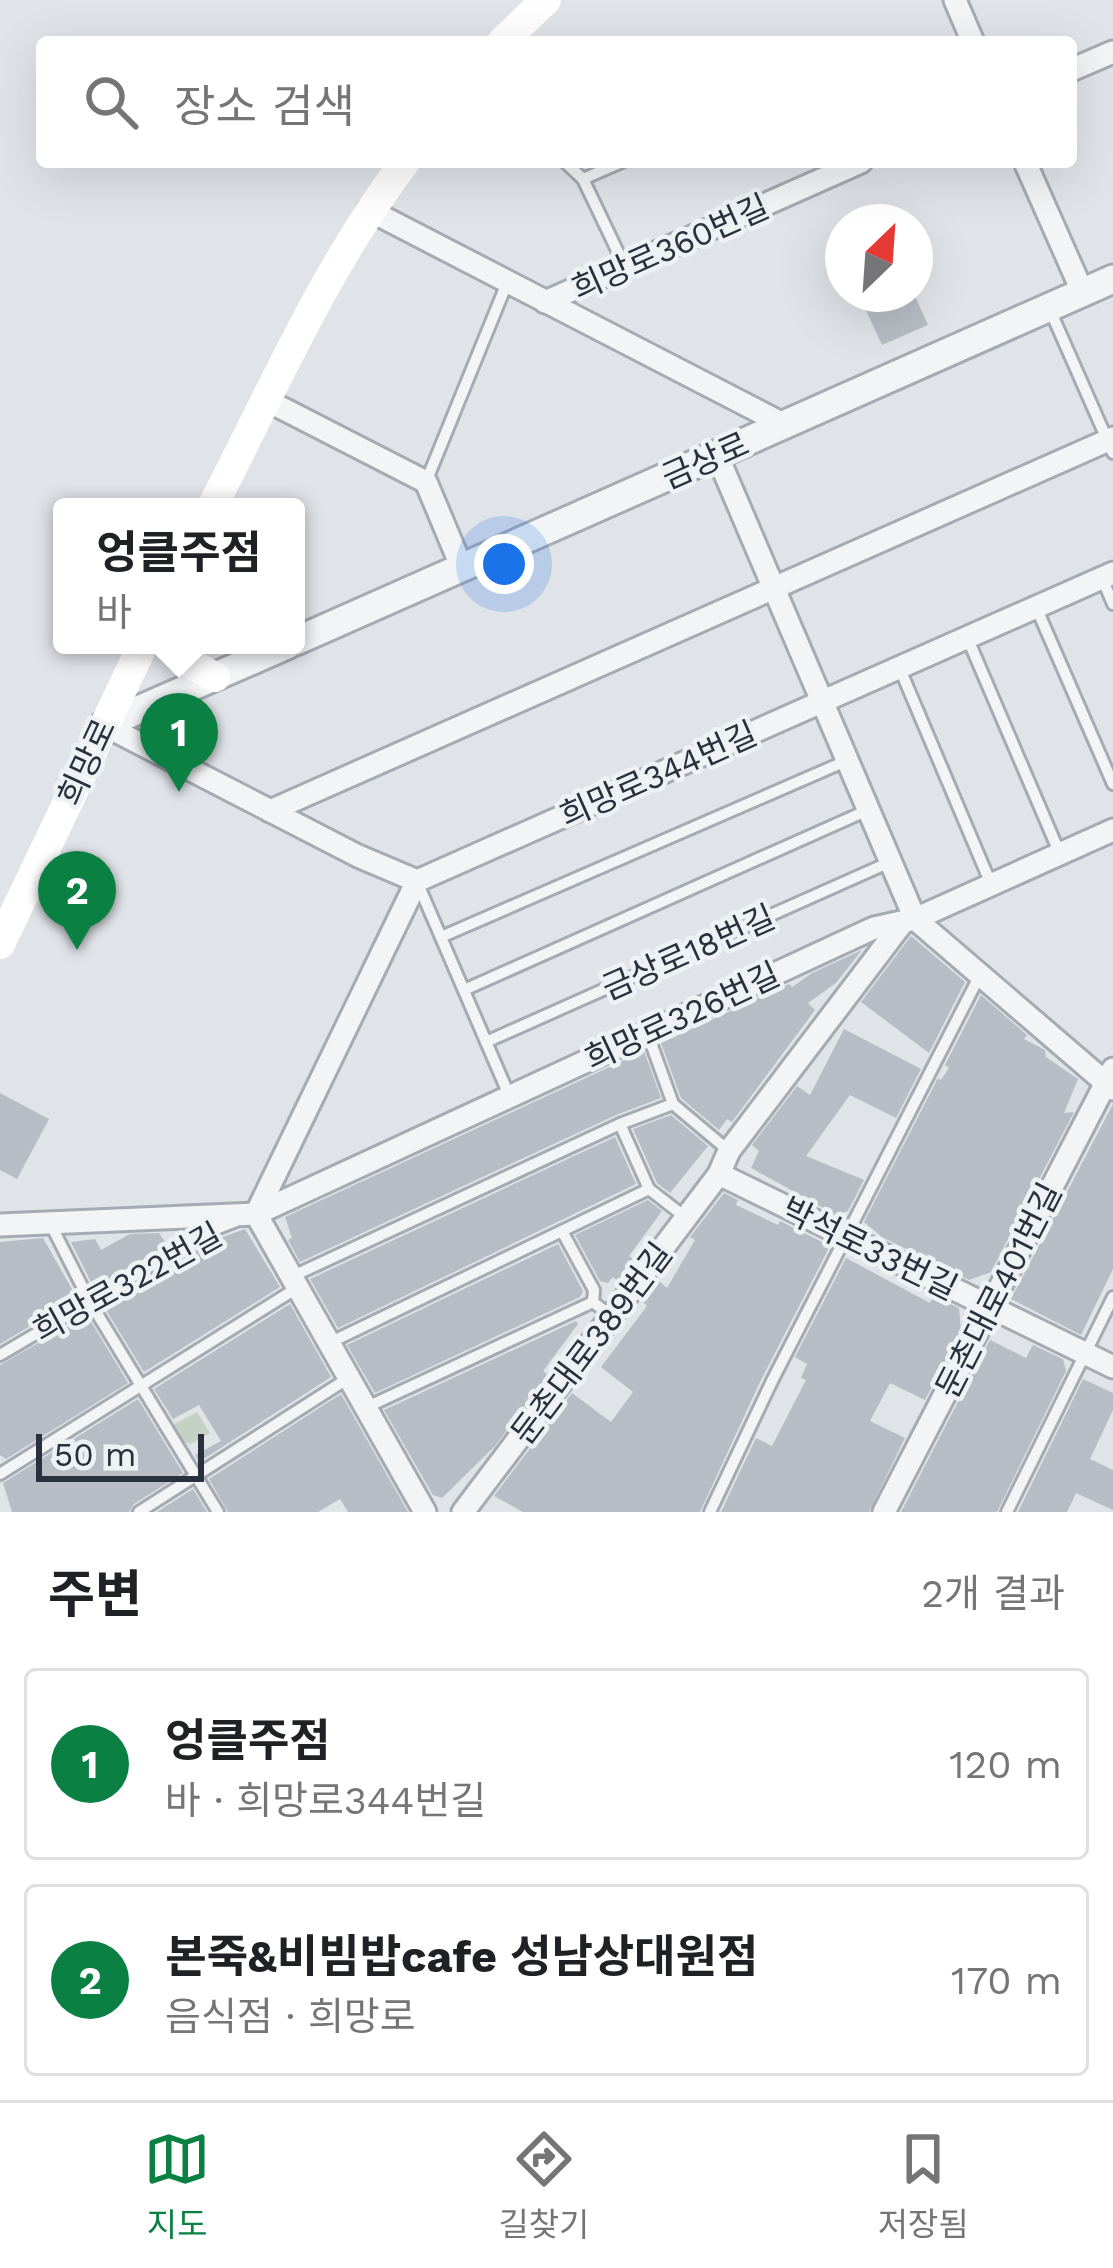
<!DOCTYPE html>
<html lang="ko">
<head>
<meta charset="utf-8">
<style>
  body { margin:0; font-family:"Work Sans","Noto Sans KR",sans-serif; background:#f2f2f2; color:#202124 }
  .compass { position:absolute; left:825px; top:204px; width:108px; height:108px; border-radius:50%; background:#fff; box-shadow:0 12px 48px #0002; rotate:25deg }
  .scale { position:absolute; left:36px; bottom:30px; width:168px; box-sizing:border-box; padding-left:12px; border:6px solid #2a313e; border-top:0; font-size:33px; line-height:42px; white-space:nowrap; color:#2a313e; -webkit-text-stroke:9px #eff2f5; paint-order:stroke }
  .you { position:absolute; left:504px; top:564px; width:42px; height:42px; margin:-30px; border:9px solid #fff; border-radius:50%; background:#1a73e8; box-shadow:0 0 0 18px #1a73e833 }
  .badge { display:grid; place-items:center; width:78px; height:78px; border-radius:50%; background:#0b8043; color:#fff; font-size:39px; font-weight:700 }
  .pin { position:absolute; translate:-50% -99px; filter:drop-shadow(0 3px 6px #0008) }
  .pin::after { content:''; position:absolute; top:63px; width:42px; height:36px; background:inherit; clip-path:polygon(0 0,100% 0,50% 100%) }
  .popup { position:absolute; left:53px; top:498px; width:252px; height:156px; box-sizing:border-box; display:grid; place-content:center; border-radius:12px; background:#fff; filter:drop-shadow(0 3px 9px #0005); font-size:39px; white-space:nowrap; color:#757577 }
  .popup b { font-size:45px; color:#202124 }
  .popup::after { content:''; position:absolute; left:50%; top:100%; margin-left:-24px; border:24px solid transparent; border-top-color:#fff }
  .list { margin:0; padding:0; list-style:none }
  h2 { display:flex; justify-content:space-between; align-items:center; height:156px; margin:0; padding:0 48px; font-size:51px }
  h2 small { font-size:39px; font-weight:400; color:#757577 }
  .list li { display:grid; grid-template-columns:78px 1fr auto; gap:36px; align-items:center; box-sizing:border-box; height:192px; margin:0 24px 24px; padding:0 24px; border:3px solid #e0e0e0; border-radius:12px }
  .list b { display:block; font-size:45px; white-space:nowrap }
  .list p { margin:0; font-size:39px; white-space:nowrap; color:#757577 }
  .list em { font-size:39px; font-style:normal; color:#757577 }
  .icon { flex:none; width:66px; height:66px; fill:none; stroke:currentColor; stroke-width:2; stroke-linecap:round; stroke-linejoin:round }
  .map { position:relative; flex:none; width:1113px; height:1512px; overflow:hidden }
  .search { position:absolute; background:#fff; box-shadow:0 12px 48px #0002; left:36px; right:36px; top:36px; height:132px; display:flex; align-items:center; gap:30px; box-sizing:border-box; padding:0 42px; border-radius:12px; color:#757577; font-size:45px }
  .sheet { height:588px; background:#fff }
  nav { display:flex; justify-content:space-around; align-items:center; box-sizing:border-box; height:168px; border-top:3px solid #e0e0e0; background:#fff; font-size:33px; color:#757577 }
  nav a { display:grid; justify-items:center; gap:6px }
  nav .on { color:#0b8043 }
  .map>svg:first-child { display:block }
  .green { fill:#c5d1c2 }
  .building { fill:#b8bcc4 }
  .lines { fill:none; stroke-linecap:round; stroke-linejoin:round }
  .service-casing { stroke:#a6aab2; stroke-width:16 }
  .minor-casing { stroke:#a6aab2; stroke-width:27 }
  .tertiary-casing { stroke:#a6aab2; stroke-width:33 }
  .service { stroke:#f2f4f6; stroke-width:10 }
  .minor { stroke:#f2f4f6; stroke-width:21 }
  .tertiary { stroke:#f2f4f6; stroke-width:27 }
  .secondary { stroke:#fff; stroke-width:30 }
  .labels { text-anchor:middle; stroke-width:9; stroke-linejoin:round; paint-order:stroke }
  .street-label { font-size:33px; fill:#2a313e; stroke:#eff2f5 }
</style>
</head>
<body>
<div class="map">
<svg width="1113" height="1512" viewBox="0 0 1113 1512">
  <rect width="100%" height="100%" fill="#e0e3e8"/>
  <polygon class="green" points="197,1412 210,1433 191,1444 182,1441 173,1425"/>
  <g class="building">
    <polygon points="880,294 914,294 928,325 882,345 862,302"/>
    <polygon points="911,936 965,982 929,1053 861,1002"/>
    <polygon points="862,950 836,983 808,1003 815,1010 732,1122 727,1119 719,1130 681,1098 661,1043 789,984 792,987 812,973"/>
    <polygon points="981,995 1027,1035 1024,1039 1045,1050 1046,1057 1078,1079 1064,1113 1074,1112 991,1272 969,1280 882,1237 864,1222 938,1078 941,1080 949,1068 945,1065"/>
    <polygon points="844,1029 921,1069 896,1118 850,1095 806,1156 864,1180 848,1211 836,1215 751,1168 759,1151 752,1145 797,1086 810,1095"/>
    <polygon points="644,1051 661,1098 616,1115 300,1262 288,1240 292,1238 285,1217"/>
    <polygon points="0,1093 49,1119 17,1179 0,1170"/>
    <polygon points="1113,1104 1113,1269 1081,1335 1011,1299"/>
    <polygon points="671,1115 708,1146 670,1193 657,1183 633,1129"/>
    <polygon points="615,1137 636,1184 338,1328 310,1279"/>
    <polygon points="724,1193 738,1200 736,1205 778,1225 780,1221 830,1246 759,1384 700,1512 523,1512 494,1496 572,1393 611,1422 633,1392 601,1367 647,1306 642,1301 658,1280 667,1288 695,1240 690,1237"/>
    <polygon points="648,1200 662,1211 629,1256 635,1261 619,1282 613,1277 608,1283 600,1281 575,1235"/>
    <polygon points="245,1229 280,1287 144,1372 103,1305 212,1241"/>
    <polygon points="159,1233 167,1245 94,1288 71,1242 95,1239 101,1250 130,1234"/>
    <polygon points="43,1238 77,1298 0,1344 0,1242"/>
    <polygon points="558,1244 583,1291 580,1297 375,1393 347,1345"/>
    <polygon points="846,1258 930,1303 933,1296 959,1308 961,1330 925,1400 890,1383 870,1421 905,1438 869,1512 721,1512 756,1438 772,1446 806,1380 801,1378 807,1364 795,1357"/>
    <polygon points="290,1304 331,1377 199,1462 195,1455 221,1441 199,1405 173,1419 154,1389"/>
    <polygon points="87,1315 128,1383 6,1459 0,1455 0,1365"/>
    <polygon points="576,1321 578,1324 543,1371 548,1375 495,1446 442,1498 433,1495 384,1410"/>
    <polygon points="990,1340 1026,1358 1033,1345 1063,1359 1066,1371 997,1512 901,1512"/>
    <polygon points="1083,1379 1113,1393 1113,1410 1090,1459 1113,1470 1113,1510 1076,1493 1067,1512 1018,1512"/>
    <polygon points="341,1394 408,1512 348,1512 340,1499 318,1512 228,1512 209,1479"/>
    <polygon points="138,1399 183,1473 134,1504 129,1512 12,1512 3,1483"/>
    <polygon points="193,1489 207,1512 157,1512"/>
  </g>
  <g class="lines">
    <defs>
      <g id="service">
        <polyline points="565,162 583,179 625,267"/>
        <polyline points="583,179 622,162"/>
        <polyline points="1050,310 1113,453"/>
        <polyline points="426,482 507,283"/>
        <polyline points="1102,578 1113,604"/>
        <polyline points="1036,607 1113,784"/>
        <polyline points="967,637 1060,854"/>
        <polyline points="900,669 991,884"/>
        <polyline points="418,884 509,1095"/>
        <polyline points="441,937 846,761"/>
        <polyline points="464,990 868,810"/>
        <polyline points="647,1032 673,1104 729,1151"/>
        <polyline points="486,1042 890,862"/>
        <polyline points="620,1124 649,1189 685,1217"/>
        <polyline points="51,1225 90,1302 218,1512"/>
        <polyline points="562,1231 594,1290 593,1302 611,1316"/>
        <polyline points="293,1276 620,1124 673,1104"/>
        <polyline points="329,1343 649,1189"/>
        <polyline points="0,1355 208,1232 236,1221"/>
        <polyline points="367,1407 593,1302"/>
        <polyline points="0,1474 297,1288"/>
        <polyline points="139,1512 347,1379"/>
        <polyline points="710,1512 772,1381 980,975"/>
        <polyline points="1007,1512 1113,1297"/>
      </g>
      <g id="minor">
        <polyline points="955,0 973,42"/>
        <polyline points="1071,70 1113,52"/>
        <polyline points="1025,162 1083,293"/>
        <polyline points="369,210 785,425"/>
        <polyline points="545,302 861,162"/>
        <polyline points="266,400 426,482 462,568"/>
        <polyline points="717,455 915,919 1113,1089"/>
        <polyline points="104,725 358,856 417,881"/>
        <polyline points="270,811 1113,438"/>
        <polyline points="719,1174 1113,1367"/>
        <polyline points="256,1214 417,881 1113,573"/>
        <polyline points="256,1214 425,1512"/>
        <polyline points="0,1225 256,1214 874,928 915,919 1113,830"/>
        <polyline points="463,1512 719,1174 729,1151 903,922"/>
        <polyline points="884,1512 1113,1069"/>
      </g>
      <g id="tertiary">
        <polyline points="296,641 1113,279"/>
        <polyline points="104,725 287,645"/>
      </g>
    </defs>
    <use href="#service" class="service-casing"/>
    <use href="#minor" class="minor-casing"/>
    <use href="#tertiary" class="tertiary-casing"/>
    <use href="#service" class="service"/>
    <use href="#minor" class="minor"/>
    <use href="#tertiary" class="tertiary"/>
    <g class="secondary">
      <polyline points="502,42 546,0"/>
      <path d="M212,507C273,389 325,268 405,162"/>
      <polyline points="172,645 188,662 215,677"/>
      <polyline points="0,944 143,645"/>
    </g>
  </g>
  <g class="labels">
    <g class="street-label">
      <text transform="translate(670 247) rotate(-24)" y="12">희망로360번길</text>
      <text transform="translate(705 460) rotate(-24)" y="12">금상로</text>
      <text transform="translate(86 762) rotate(-65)" y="12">희망로</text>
      <text transform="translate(658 774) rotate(-24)" y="12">희망로344번길</text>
      <text transform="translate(688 952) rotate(-24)" y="12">금상로18번길</text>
      <text transform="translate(682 1016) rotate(-25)" y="12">희망로326번길</text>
      <text transform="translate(870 1248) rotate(26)" y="12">박석로33번길</text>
      <text transform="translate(127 1282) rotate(-29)" y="12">희망로322번길</text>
      <text transform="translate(998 1290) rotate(-63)" y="12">둔촌대로401번길</text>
      <text transform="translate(591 1343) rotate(-53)" y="12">둔촌대로389번길</text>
    </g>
  </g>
</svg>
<svg class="compass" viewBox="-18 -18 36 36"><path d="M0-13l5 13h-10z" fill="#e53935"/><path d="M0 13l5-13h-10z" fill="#757577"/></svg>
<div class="scale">50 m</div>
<div class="you"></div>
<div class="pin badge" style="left:179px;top:792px">1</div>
<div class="popup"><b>엉클주점</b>바</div>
<div class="pin badge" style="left:77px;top:950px">2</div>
<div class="search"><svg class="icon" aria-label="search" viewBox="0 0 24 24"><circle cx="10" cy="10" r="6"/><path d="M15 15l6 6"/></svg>장소 검색</div>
</div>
<section class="sheet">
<h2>주변<small>2개 결과</small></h2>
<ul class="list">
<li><span class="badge">1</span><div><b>엉클주점</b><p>바 · 희망로344번길</p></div><em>120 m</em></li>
<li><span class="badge">2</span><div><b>본죽&amp;비빔밥cafe 성남상대원점</b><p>음식점 · 희망로</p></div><em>170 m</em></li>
</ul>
</section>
<nav>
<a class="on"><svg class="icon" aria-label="map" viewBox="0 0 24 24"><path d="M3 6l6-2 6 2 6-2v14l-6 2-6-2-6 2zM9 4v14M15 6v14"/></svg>지도</a>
<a><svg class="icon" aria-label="directions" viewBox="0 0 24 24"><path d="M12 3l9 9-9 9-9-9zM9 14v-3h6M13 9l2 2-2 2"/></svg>길찾기</a>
<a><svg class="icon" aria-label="saved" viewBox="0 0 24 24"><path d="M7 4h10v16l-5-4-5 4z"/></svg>저장됨</a>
</nav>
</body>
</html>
